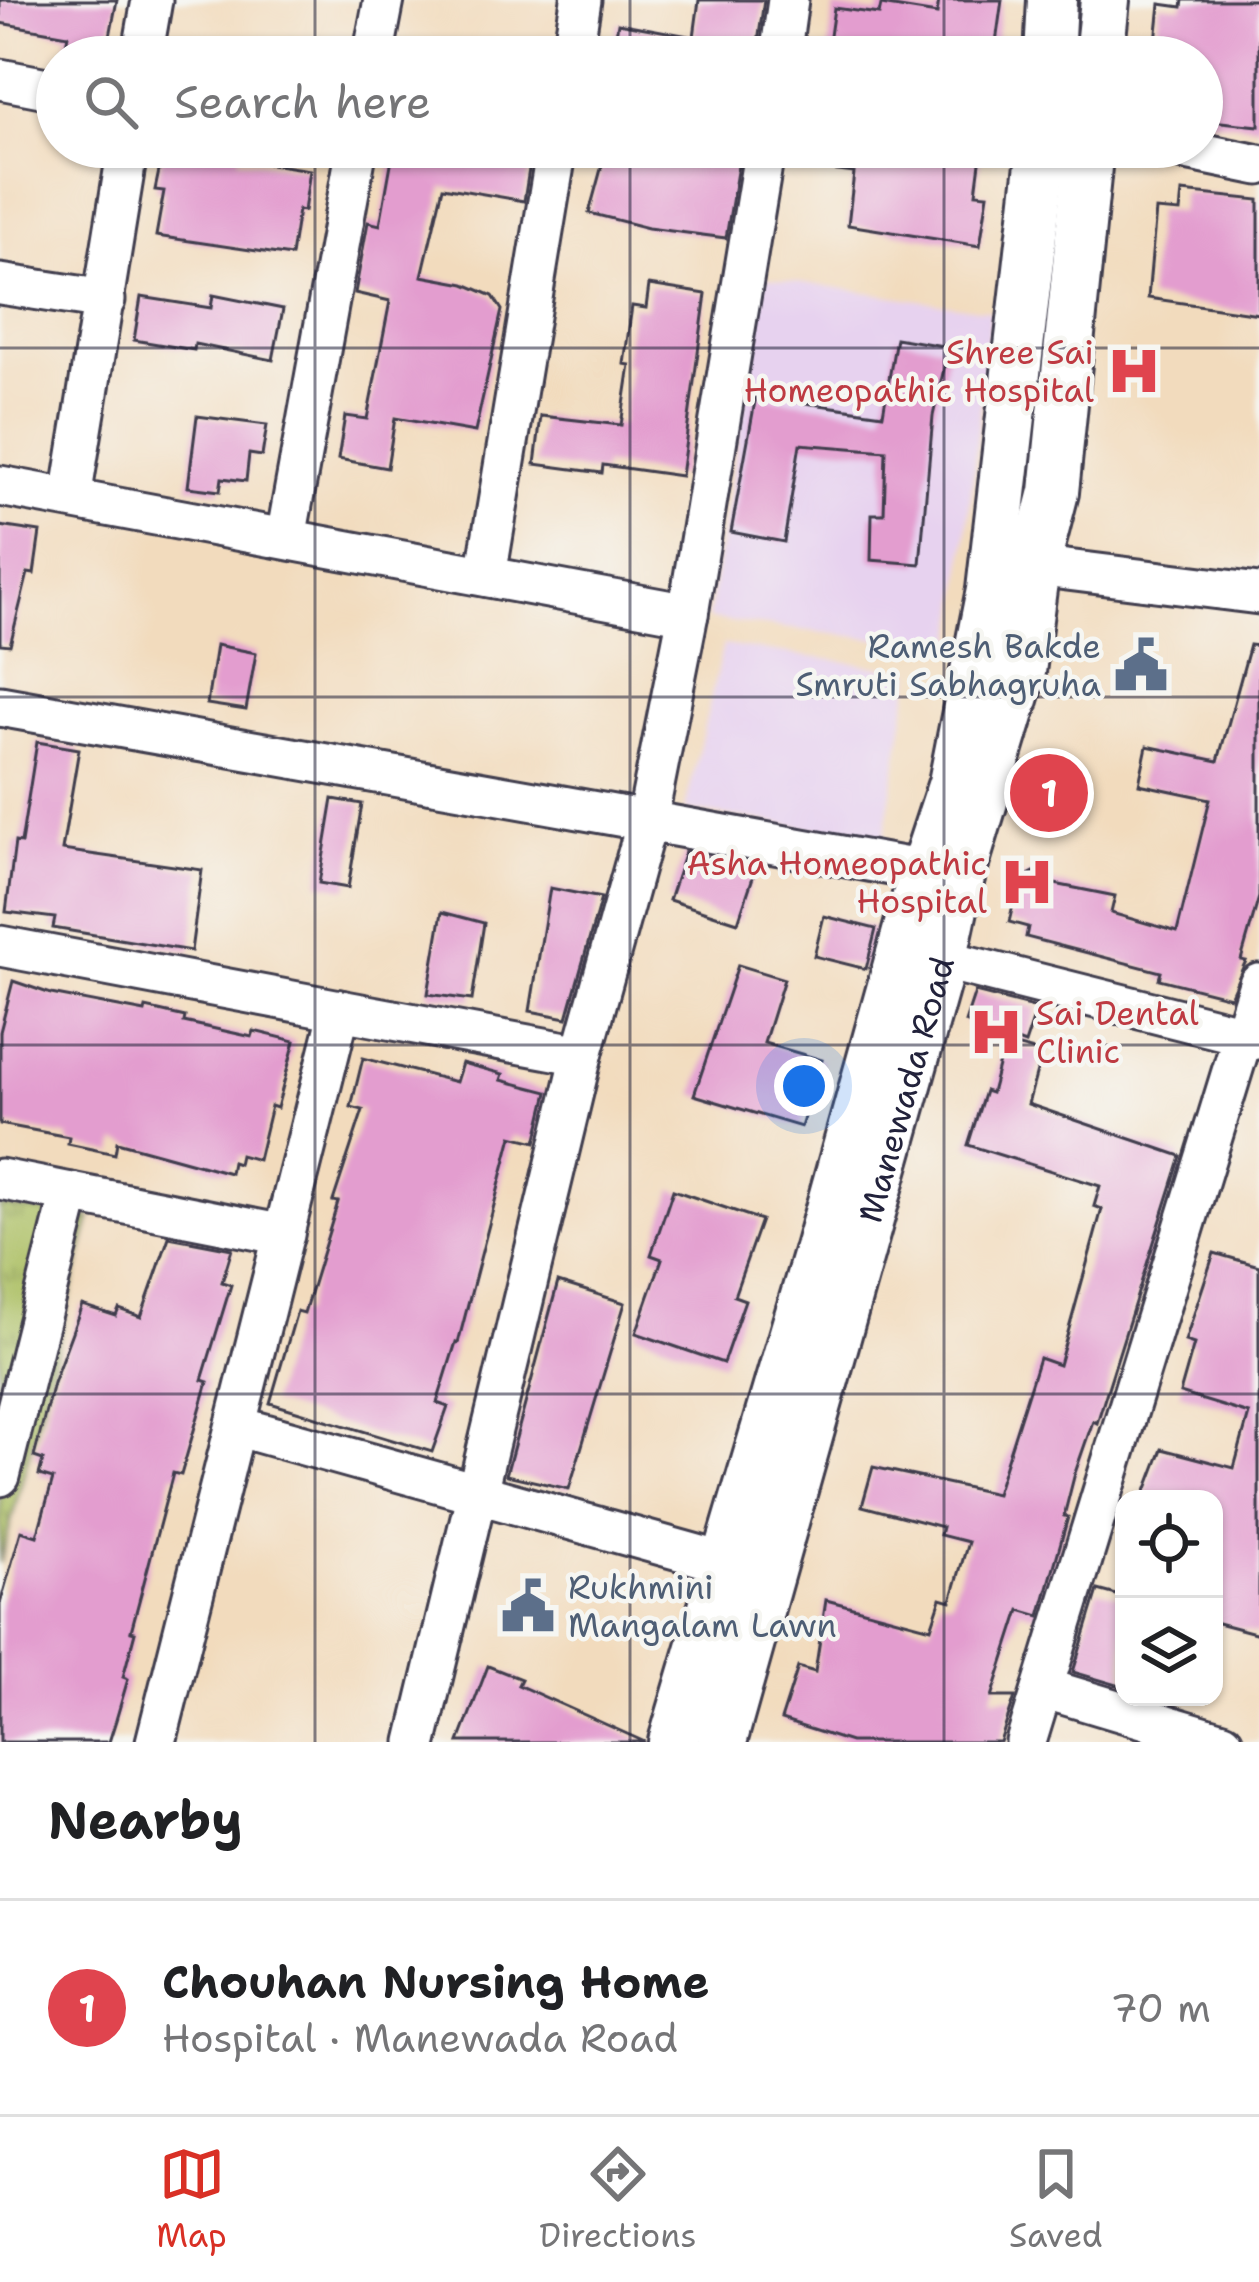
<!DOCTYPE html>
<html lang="en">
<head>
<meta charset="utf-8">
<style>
  body { margin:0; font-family:"Shantell Sans",sans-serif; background:#f2f2f2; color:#202124 }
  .controls { position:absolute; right:36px; bottom:36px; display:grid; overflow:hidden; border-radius:24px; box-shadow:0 3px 9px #0004 }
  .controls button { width:108px; height:108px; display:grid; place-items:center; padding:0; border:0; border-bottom:3px solid #e0e0e0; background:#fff; color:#202124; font:60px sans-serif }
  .you { position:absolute; left:804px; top:1086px; width:42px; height:42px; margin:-30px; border:9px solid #fff; border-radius:50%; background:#1a73e8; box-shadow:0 0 0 18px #1a73e833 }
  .badge { display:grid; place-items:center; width:78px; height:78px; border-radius:50%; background:#d93025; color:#fff; font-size:39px; font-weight:700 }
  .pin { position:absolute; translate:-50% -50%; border:6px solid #fff; box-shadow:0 3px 12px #0006 }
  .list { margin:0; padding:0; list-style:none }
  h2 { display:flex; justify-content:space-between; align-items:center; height:156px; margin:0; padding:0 48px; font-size:51px }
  h2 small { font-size:39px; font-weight:400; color:#757577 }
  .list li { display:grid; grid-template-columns:78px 1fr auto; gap:36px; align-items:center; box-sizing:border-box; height:216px; padding:0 48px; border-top:3px solid #e0e0e0 }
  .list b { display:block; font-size:45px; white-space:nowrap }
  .list p { margin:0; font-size:39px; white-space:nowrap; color:#757577 }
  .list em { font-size:39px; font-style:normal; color:#757577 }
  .icon { flex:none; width:66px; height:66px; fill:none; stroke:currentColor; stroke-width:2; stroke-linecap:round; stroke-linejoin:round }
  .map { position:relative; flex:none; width:1259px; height:1742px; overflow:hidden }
  .search { position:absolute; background:#fff; box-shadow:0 3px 9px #0004; left:36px; right:36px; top:36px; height:132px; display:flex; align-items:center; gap:30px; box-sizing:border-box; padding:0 42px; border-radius:66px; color:#757577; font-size:45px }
  .sheet { height:372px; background:#fff }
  nav { display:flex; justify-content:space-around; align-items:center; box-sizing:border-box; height:168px; border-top:3px solid #e0e0e0; background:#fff; font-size:33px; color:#757577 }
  nav a { display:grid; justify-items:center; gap:6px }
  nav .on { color:#d93025 }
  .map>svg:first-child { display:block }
  .built { fill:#e7d2ef }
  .grass { fill:url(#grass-tufts); stroke:#67704f; stroke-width:3 }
  .building { fill:#e39dcf }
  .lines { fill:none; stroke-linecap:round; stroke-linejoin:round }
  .minor-casing { stroke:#413e4e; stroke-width:45 }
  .tertiary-casing { stroke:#413e4e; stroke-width:54 }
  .minor { stroke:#fff; stroke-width:39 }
  .tertiary { stroke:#fff; stroke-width:48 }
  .grid { fill:none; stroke:#22223b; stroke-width:3; stroke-opacity:0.55 }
  .labels { text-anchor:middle; stroke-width:9; stroke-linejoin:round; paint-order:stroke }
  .health-label { font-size:33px; fill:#be3a42; stroke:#f6f6f2; text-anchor:end }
  .service-label { font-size:33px; fill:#4e5e75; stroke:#f6f6f2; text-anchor:end }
  .street-label { font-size:33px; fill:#22223b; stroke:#f6f6f2 }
</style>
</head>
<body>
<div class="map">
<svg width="1259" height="1742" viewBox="0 0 1259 1742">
  <defs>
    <pattern id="grass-tufts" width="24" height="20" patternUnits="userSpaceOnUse" patternTransform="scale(3)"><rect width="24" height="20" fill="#acbf63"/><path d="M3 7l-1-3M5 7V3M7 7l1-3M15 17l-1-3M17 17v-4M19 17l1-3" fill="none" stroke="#8c9b53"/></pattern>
  </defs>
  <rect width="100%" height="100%" fill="#f6f6f2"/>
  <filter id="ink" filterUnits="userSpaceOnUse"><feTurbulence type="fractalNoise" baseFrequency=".00833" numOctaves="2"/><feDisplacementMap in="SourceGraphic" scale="24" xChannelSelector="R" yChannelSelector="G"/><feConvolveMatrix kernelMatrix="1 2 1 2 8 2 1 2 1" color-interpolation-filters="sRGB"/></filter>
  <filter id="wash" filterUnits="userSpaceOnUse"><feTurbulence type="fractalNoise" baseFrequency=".004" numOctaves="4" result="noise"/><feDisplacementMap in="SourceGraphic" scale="48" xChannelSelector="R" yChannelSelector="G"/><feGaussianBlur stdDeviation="2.7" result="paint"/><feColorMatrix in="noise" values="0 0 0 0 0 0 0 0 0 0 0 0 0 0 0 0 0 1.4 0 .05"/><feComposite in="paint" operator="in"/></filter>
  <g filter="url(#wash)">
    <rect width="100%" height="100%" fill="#f2dbbd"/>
    <g class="built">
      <polygon points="765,277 991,311 954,648 708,619"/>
      <polygon points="723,645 912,671 884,839 685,810"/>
    </g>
    <polygon class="grass" points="0,1206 91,1218 0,1563"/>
    <g id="blocks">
      <g class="building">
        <polygon points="0,0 117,0 106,57 65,50 68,35 0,23"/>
        <polygon points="699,0 764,0 756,57 612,57 618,23 694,37"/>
        <polygon points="939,0 1002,0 994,57 827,57 834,8 879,14 881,5 937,14"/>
        <polygon points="1183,0 1259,0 1259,126 1202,120 1202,55 1155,51 1160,4 1182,7"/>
        <polygon points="164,147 241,147 238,159 310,170 304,211 298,210 291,256 156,236 164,191 155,190"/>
        <polygon points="394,147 462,152 462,147 532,150 524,201 443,187 422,276 465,284 493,296 502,310 475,432 395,418 387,468 338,459 345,416 367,419 390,301 355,293 368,222 380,225"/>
        <polygon points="607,147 741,147 726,238 648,228 589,213"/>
        <polygon points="792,147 982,147 976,193 988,194 980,246 848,225 854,173 791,165"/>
        <polygon points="1182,192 1259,200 1259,314 1148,298 1156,210 1180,212"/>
        <polygon points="649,285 706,294 681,476 603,465 602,473 535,464 541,416 621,425 630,365 624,364 632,306 646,308"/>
        <polygon points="213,295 283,309 273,360 195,344 194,350 134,340 141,297 211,308"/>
        <polygon points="896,338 949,347 933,416 920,564 871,560 872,514 884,514 886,451 800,444 784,542 731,532 756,396 883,414"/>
        <polygon points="197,416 267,425 262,456 249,454 246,481 222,478 220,491 188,487"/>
        <polygon points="0,526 40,532 34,574 28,573 10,645 0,644"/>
        <polygon points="216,645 256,653 246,710 207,704"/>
        <polygon points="1250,645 1259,646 1259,897 1241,960 1246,961 1244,965 1230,997 1159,979 1161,972 1026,937 1028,927 1009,922 1019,880 1034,872 1055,884 1115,896 1111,913 1177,932 1210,799 1139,784 1147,746 1218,761"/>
        <polygon points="37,742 79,749 62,850 202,870 191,951 53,928 55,918 6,912 15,842 21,843"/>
        <polygon points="333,799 362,804 348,888 319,883"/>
        <polygon points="685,852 756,868 738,922 669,900"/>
        <polygon points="550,888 601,898 567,1018 530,1011"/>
        <polygon points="442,912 484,923 472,1000 428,994"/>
        <polygon points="824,916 876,929 866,969 814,956"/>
        <polygon points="738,965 784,979 764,1043 822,1060 801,1127 694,1095"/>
        <polygon points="13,981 51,994 145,1012 146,1008 185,1017 184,1022 252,1037 254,1031 295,1041 277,1108 271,1106 258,1160 240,1155 238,1164 232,1162 230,1173 117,1142 115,1154 68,1144 69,1137 0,1124 0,1032"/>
        <polygon points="975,992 1037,1008 1025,1044 965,1022"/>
        <polygon points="1004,1043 1042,1053 1028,1104 1181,1156 1097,1423 1093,1421 1075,1473 1064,1516 1068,1517 1040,1616 1020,1610 992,1697 1015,1697 1000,1742 850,1742 781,1720 798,1667 815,1672 826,1600 931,1628 941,1598 951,1601 968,1542 940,1535 942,1527 862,1506 873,1467 996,1494 1039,1358 1059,1365 1102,1209 1094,1206 1100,1186 968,1145 985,1091 991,1093"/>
        <polygon points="363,1058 456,1082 462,1063 503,1074 501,1080 548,1092 536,1142 512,1136 458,1343 456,1342 437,1403 448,1407 432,1452 270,1403 297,1311 304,1313 338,1202 333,1201 363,1110 351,1107"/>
        <polygon points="673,1190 761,1220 734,1296 745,1300 723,1363 636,1333 662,1259 651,1255"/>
        <polygon points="169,1237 232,1249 222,1282 231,1285 202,1380 208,1382 181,1475 173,1473 131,1631 135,1632 123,1677 128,1679 116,1720 109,1742 0,1742 0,1604 21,1531 37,1536 53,1479 39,1475 43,1460 34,1457 53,1383 82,1305 116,1316 119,1309 141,1317"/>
        <polygon points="1214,1253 1259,1266 1259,1634 1214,1622 1214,1499 1143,1499 1162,1449 1234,1468 1249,1414 1180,1393 1194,1344 1185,1341"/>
        <polygon points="558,1282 625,1303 569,1489 506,1475"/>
        <polygon points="1098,1590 1124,1597 1124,1687 1073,1672"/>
        <polygon points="488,1666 521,1679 518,1685 645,1742 459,1742"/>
      </g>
    </g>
  </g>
  <g filter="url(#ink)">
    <use href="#blocks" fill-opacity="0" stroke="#413e4e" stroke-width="3"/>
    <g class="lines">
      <defs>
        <g id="minor">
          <polyline points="142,57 152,0"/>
          <polyline points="373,57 384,0"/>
          <polyline points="572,57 581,0"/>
          <polyline points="780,57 788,0"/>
          <polyline points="0,79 57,90"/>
          <polyline points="1171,147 1259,165"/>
          <polyline points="0,284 105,300"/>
          <polyline points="0,486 688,614 647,821 0,706"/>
          <polyline points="71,498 128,147"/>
          <polyline points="286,538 357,147"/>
          <polyline points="1035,566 1259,594"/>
          <polyline points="486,576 557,147"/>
          <polyline points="688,614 765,147"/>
          <polyline points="0,946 340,1010"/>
          <polyline points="913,952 1259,1039"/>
          <polyline points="582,1055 647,821 952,876"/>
          <polyline points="0,1179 284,1235"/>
          <polyline points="236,1426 726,1563"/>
          <polyline points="0,1476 71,1193"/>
          <polyline points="1043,1688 1223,1742"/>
          <polyline points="156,1742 340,1010 582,1055 417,1742"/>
          <polyline points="1026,1742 1259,984"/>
        </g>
        <g id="tertiary">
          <polyline points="1049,57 1052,0"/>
          <polyline points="1099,57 1105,0"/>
          <polyline points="673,1742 819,1249 924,871 953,783 991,590 1042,147"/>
          <path id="s1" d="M722,1742L942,960L960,877L1020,679L1035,566L1054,492L1089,147"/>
        </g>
      </defs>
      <use href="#minor" class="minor-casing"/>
      <use href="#tertiary" class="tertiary-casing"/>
      <use href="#minor" class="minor"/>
      <use href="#tertiary" class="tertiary"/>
    </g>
  </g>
  <path class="grid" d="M315,0V57M630,0V57M944,0V57M315,147V1742M630,147V1742M944,147V1742M0,348H1259M0,697H1259M0,1045H1259M0,1394H1259"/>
  <defs>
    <symbol id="hospital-bare" viewBox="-9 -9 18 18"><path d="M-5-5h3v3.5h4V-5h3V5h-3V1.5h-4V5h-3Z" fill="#e0444e" stroke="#f6f6f2" stroke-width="2.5" paint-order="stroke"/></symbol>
    <symbol id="civic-bare" viewBox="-9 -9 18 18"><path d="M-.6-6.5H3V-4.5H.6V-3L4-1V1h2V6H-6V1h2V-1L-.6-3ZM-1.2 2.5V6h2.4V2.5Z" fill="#5c6f8a" stroke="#f6f6f2" stroke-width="2.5" paint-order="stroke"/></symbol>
  </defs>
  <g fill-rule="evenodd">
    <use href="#hospital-bare" x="1096" y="333" width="76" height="76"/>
    <use href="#civic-bare" x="1103" y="627" width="76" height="76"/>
    <use href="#hospital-bare" x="989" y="844" width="76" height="76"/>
    <use href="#hospital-bare" x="958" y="994" width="76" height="76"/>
    <use href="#civic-bare" x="490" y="1568" width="76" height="76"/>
  </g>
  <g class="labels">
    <g class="health-label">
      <text x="1094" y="364">Shree Sai<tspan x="1094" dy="38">Homeopathic Hospital</tspan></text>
      <text x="987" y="875">Asha Homeopathic<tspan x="987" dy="38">Hospital</tspan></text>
      <text x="1036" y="1025" text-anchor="start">Sai Dental<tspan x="1036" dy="38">Clinic</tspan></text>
    </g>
    <g class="service-label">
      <text x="1101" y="658">Ramesh Bakde<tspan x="1101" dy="38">Smruti Sabhagruha</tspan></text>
      <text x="568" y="1599" text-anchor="start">Rukhmini<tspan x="568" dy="38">Mangalam Lawn</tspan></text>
    </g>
    <g class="street-label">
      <text dy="12" stroke="none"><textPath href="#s1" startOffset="678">Manewada Road</textPath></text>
    </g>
  </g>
</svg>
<div class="controls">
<button><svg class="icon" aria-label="locate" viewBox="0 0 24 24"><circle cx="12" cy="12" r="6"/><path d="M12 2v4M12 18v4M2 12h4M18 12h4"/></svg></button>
<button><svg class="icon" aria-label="layers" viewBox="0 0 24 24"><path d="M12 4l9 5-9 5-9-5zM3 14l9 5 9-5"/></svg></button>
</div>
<div class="you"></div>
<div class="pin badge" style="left:1049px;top:793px;background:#e0444e">1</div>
<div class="search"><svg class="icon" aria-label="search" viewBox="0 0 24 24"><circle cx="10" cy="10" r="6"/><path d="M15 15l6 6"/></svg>Search here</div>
</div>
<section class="sheet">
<h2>Nearby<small></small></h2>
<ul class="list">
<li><span class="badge" style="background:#e0444e">1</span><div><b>Chouhan Nursing Home</b><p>Hospital · Manewada Road</p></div><em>70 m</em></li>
</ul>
</section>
<nav>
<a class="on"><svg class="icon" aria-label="map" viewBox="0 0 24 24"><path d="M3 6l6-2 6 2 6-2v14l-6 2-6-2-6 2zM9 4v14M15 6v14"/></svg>Map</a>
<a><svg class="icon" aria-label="directions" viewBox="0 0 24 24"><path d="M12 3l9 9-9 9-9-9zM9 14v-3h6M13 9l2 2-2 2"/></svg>Directions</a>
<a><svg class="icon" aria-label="saved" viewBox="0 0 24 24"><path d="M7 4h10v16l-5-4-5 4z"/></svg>Saved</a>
</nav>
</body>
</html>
